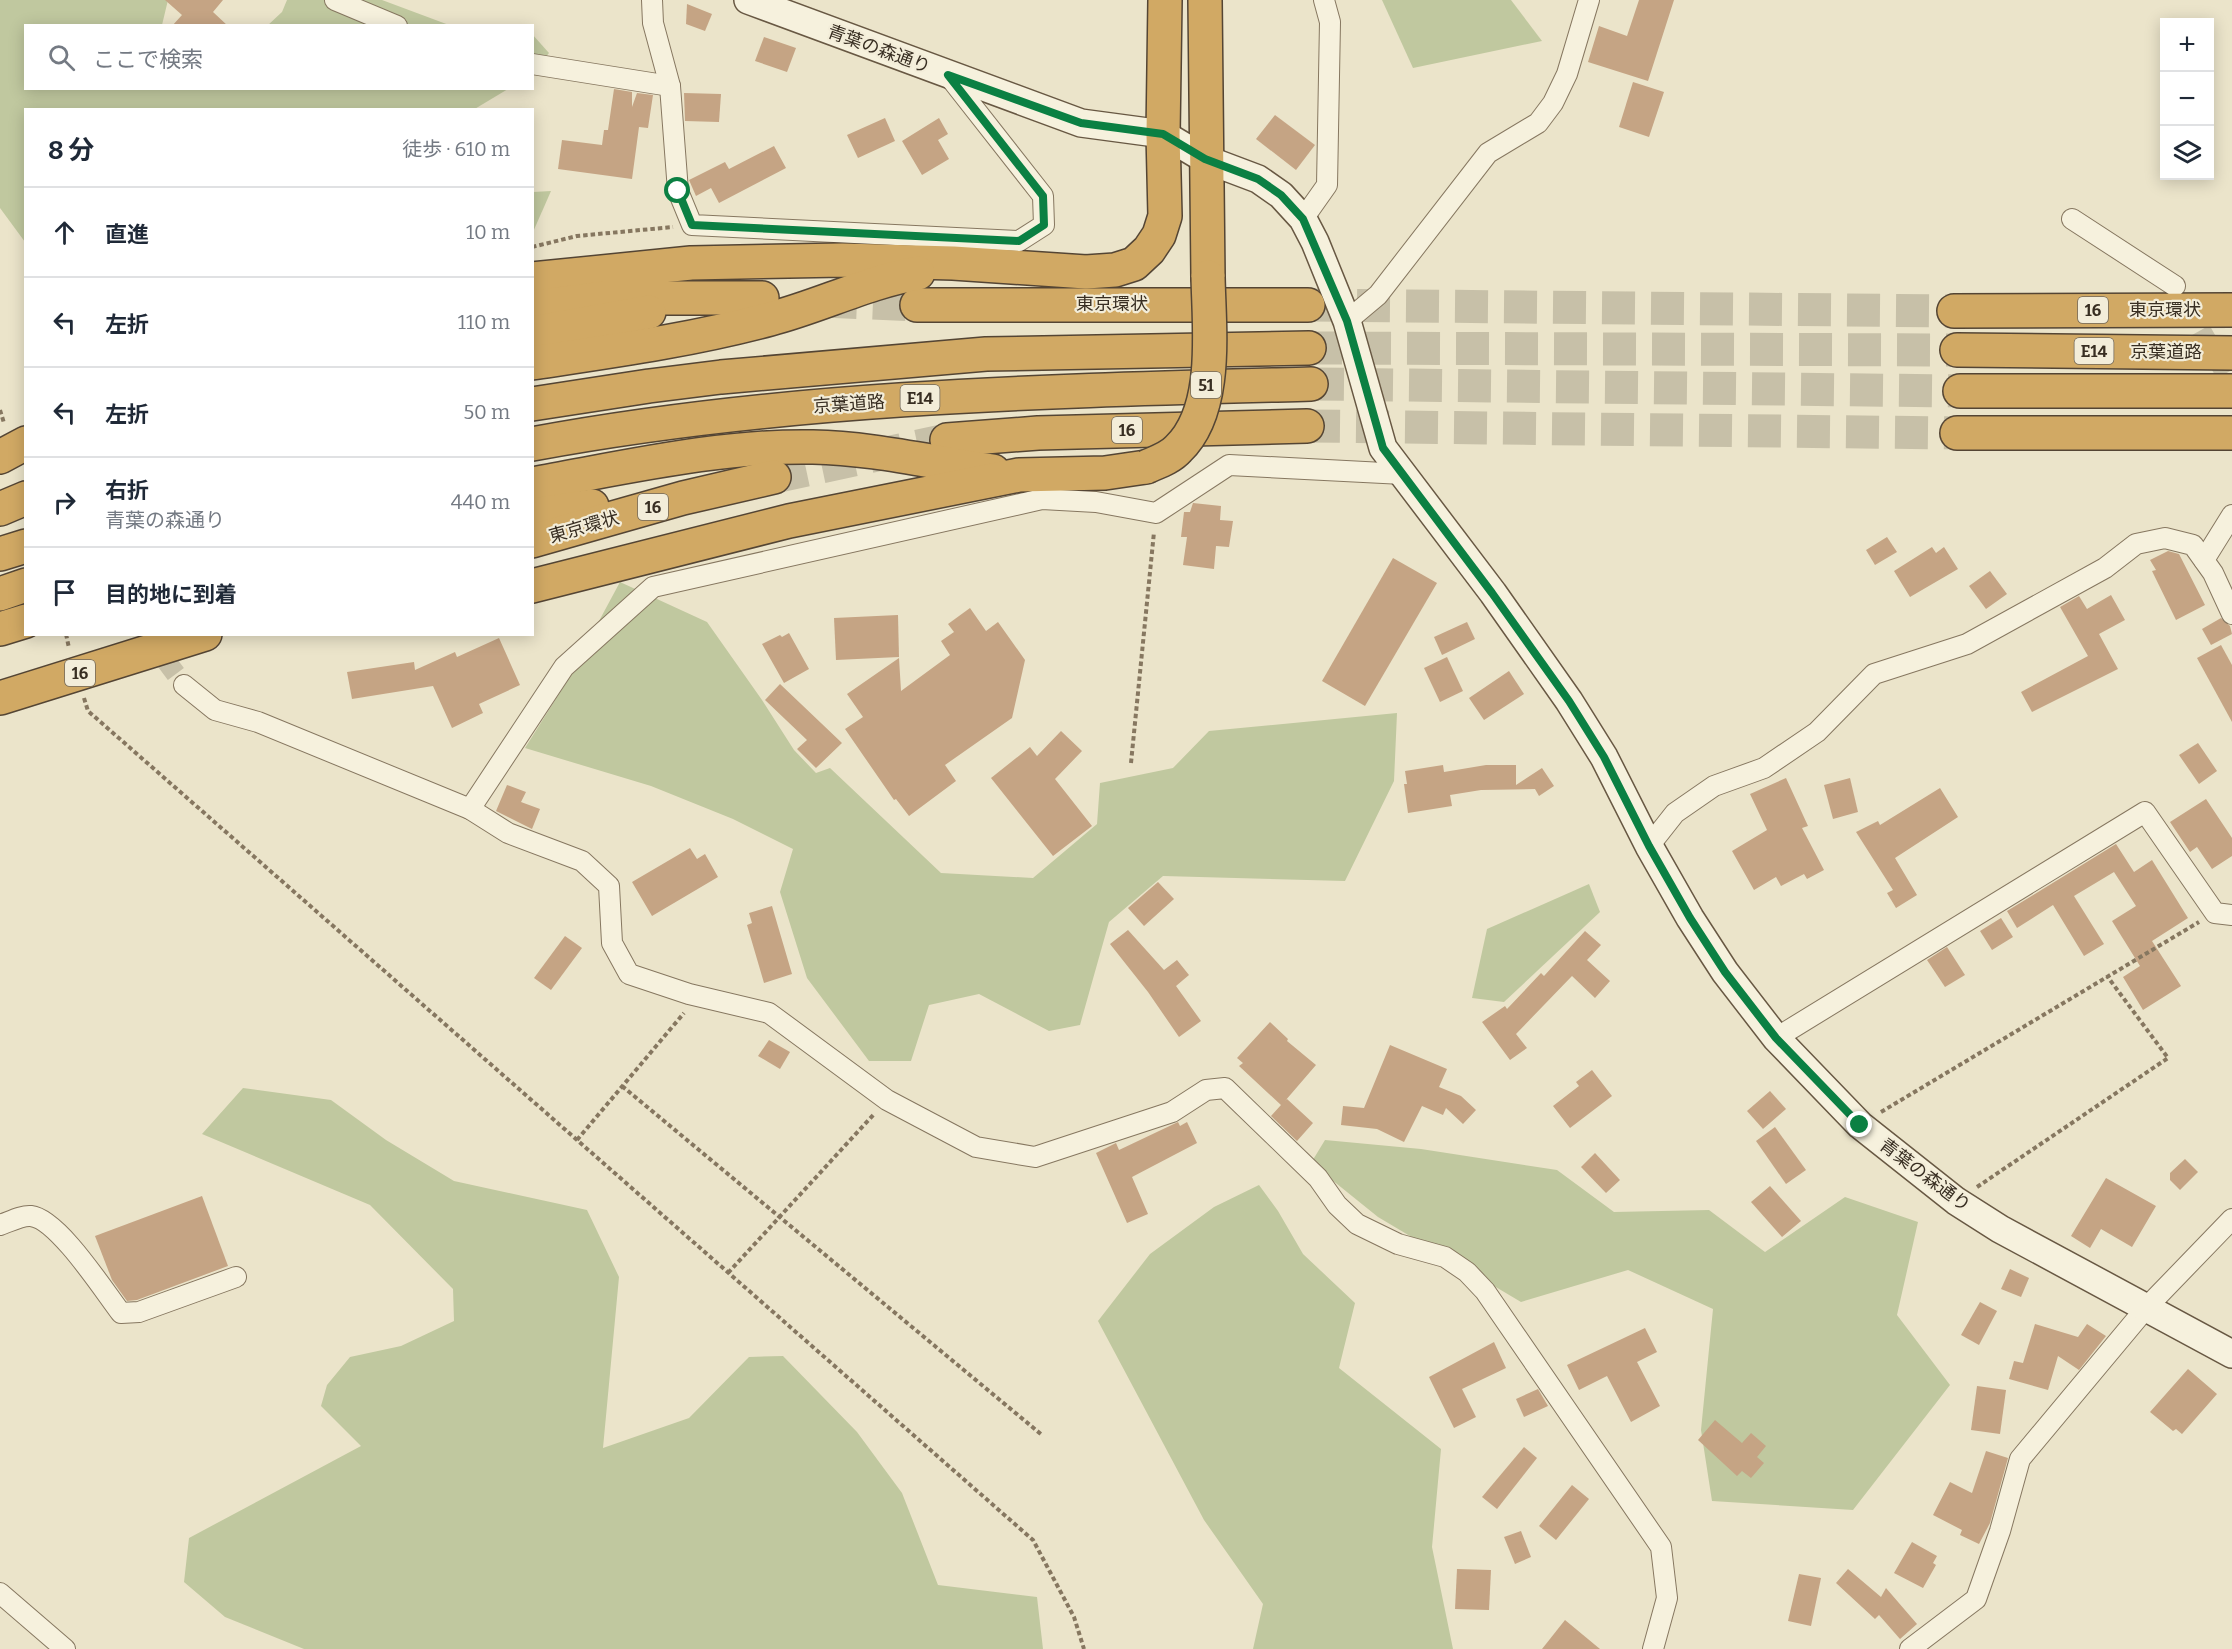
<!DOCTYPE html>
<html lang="ja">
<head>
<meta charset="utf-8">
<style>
  body { margin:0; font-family:Bitter,"Noto Sans JP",serif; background:#f2f2f3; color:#1f2937 }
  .controls { position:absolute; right:18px; top:18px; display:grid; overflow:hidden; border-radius:0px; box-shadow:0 3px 15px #0003 }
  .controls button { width:54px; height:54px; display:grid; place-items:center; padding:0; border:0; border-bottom:2px solid #e0e1e3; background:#fff; color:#1f2937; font:30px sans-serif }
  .stop { position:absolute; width:18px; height:18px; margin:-14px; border:4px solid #0b8043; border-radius:50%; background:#fff }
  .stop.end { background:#0b8043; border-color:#fff; box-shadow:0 2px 6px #0008 }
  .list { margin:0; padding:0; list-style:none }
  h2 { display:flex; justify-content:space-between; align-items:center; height:78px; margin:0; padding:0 24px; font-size:26px }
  h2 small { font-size:20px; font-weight:400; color:#747a83 }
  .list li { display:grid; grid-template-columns:39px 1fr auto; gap:18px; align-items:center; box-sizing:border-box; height:90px; padding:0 24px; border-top:2px solid #e0e1e3 }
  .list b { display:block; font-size:22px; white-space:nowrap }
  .list p { margin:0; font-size:20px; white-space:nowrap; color:#747a83 }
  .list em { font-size:20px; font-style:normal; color:#747a83 }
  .icon { flex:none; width:33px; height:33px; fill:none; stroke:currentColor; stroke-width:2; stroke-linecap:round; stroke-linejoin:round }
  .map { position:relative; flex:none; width:2232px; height:1649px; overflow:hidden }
  .search { position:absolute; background:#fff; box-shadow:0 3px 15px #0003; left:24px; top:24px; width:510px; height:66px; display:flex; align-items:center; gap:15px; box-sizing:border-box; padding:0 21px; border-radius:0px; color:#747a83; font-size:22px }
  .panel { position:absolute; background:#fff; box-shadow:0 3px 15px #0003; left:24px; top:108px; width:510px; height:528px; border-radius:0px }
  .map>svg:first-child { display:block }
  .green { fill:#c0c89f }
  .building { fill:#c5a484 }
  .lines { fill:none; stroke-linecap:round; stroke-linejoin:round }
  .street-tunnel { stroke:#c7c0a8; stroke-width:20; stroke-dasharray:20 10; stroke-linecap:butt }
  .highway-tunnel { stroke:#c7c0a8; stroke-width:33; stroke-dasharray:33 16; stroke-linecap:butt }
  .street-casing { stroke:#867760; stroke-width:22 }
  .secondary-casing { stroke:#685843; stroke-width:30 }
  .highway-casing { stroke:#544534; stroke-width:36 }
  .path { stroke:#867760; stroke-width:4; stroke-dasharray:4.5 3; stroke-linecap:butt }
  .street { stroke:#f6f1dd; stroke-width:20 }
  .secondary { stroke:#f6f1dd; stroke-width:27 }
  .highway { stroke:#d1a964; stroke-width:33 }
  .highway-bridge-casing { stroke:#544534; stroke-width:36; stroke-linecap:butt }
  .highway-bridge { stroke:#d1a964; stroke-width:33 }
  .route { stroke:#0b8043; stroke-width:8 }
  .labels { text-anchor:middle; stroke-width:4.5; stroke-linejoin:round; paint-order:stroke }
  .shield { fill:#f3edd9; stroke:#706759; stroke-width:1.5 }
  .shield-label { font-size:16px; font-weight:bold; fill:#382e22 }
  .street-label { font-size:18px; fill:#382e22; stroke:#f3edd9 }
</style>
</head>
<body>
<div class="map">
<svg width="2232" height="1649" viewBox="0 0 2232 1649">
  <rect width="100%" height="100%" fill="#ebe4ca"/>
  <g class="green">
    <polygon points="0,0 168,0 162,25 26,26 26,88 508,89 473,110 26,110 25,242 0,208"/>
    <polygon points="287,0 382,0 449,25 267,26 282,12"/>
    <polygon points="1382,0 1511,0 1542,41 1413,68"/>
    <polygon points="532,34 549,53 533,73 532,73"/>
    <polygon points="551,191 533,232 533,192"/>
    <polygon points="620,582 707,622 762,700 794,750 816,773 830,768 941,873 1033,878 1097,824 1100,783 1173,768 1209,731 1397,713 1394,781 1345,881 1163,876 1109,922 1080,1025 1049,1031 979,994 929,1005 911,1061 869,1061 807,978 780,892 793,849 733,819 651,786 525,748 564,686"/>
    <polygon points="1589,884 1600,912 1504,1002 1472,998 1487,929"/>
    <polygon points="243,1088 331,1100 386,1140 454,1181 587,1210 619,1277 603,1448 689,1418 749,1357 783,1356 857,1432 902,1493 938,1585 1037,1597 1043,1649 304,1649 225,1617 184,1582 189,1538 361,1446 321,1406 327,1385 350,1357 401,1346 454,1321 453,1289 370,1205 202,1134"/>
    <polygon points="1325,1140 1421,1149 1557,1170 1614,1212 1709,1210 1765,1252 1845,1197 1918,1222 1897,1315 1950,1385 1853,1510 1712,1501 1701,1430 1713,1309 1628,1270 1521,1302 1378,1217 1311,1163"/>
    <polygon points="1259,1185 1278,1211 1303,1254 1355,1303 1339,1368 1441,1449 1432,1547 1453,1649 1253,1649 1263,1604 1204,1520 1098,1321 1150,1254 1214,1207"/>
  </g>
  <g class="building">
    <polygon points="165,0 223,0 213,12 228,26 172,26 182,15"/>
    <polygon points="1639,0 1674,0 1648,81 1588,62 1599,26 1627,36"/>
    <polygon points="687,4 712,14 705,31 686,24"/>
    <polygon points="764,37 796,48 787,72 755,61"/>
    <polygon points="1633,82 1664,92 1649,137 1619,127"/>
    <polygon points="614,89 632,92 632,107 637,93 653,95 648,128 639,127 632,179 558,169 562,140 602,145 604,130 608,130"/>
    <polygon points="684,93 721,94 719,122 685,121"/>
    <polygon points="1275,115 1315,145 1296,170 1256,139"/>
    <polygon points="885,118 895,141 858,158 847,135"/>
    <polygon points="939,118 948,134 938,140 949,159 922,175 902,141"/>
    <polygon points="774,146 786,168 719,203 711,188 696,196 689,180 725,162 729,169"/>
    <polygon points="1193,503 1221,506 1220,520 1233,521 1229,547 1216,546 1214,569 1183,565 1187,537 1181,537 1184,512 1190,512"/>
    <polygon points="1887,537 1897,552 1875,565 1866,550"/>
    <polygon points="1932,547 1936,553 1944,547 1958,569 1910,597 1894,571"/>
    <polygon points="2168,551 2179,554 2205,605 2176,620 2152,571 2156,570 2150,560"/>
    <polygon points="1393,558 1437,583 1365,706 1322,681"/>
    <polygon points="1990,571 2007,594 1986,609 1969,586"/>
    <polygon points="2111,595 2125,620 2099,634 2118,669 2032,712 2021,692 2088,656 2060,607 2079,596 2087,609"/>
    <polygon points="970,608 986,631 998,622 1025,660 1012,718 945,765 956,781 909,816 896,799 894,800 845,729 863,717 847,694 899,658 901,691 950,655 941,641 954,632 948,624"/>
    <polygon points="898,615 899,657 836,660 834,618"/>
    <polygon points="2221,618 2230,626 2232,634 2211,645 2202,629"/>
    <polygon points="1467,622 1475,639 1442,655 1434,637"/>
    <polygon points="789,633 809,669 784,683 762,644 780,635 782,637"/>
    <polygon points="499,638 520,685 479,704 483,713 452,728 433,686 352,699 347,672 414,662 415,670 455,652 457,657"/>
    <polygon points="2221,645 2232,665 2232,722 2197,658"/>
    <polygon points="1447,657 1463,691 1440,702 1424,668"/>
    <polygon points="1509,671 1524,694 1484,720 1469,698"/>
    <polygon points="780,684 842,743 816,768 797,749 807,740 765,700"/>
    <polygon points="1061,731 1082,751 1055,779 1092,826 1053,856 991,778 1030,747 1037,756"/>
    <polygon points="2198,743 2217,771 2199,784 2179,755"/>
    <polygon points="1443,765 1444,772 1486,765 1516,765 1516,785 1542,768 1554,786 1539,796 1535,789 1481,790 1450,795 1452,806 1408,813 1404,784 1407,784 1405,771"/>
    <polygon points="1786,778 1808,826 1802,828 1824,870 1807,879 1804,874 1781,886 1776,877 1754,890 1732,851 1767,830 1750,794"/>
    <polygon points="1850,778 1858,812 1833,819 1824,785"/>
    <polygon points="507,785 526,792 521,802 540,809 532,829 496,811"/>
    <polygon points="1940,788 1958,817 1895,858 1917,895 1896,908 1887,893 1893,890 1856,832 1878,821 1880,825"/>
    <polygon points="2206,799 2232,838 2232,856 2212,869 2197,847 2190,852 2170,822"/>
    <polygon points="2116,844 2134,872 2152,860 2188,918 2152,941 2181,986 2143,1010 2123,977 2140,966 2112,921 2136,906 2114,872 2074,896 2104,944 2084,956 2053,905 2017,928 2007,911"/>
    <polygon points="690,848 697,859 705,854 718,877 652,916 632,882"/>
    <polygon points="1158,882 1174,899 1144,926 1128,908"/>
    <polygon points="772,906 792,974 764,983 747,925 752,923 749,913"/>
    <polygon points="2001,918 2013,937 1992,950 1980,931"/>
    <polygon points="1128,930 1164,970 1177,960 1189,975 1176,986 1201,1021 1179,1037 1148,992 1110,944"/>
    <polygon points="1585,931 1601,945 1587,960 1610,981 1595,998 1572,976 1516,1034 1527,1048 1510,1060 1482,1022 1505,1006 1507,1009 1541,973 1544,976"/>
    <polygon points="565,936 582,948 551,990 534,978"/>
    <polygon points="1947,947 1965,975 1945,987 1927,960"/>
    <polygon points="1270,1022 1288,1039 1287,1041 1316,1065 1285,1101 1287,1099 1313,1123 1297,1141 1271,1116 1281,1105 1239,1066 1243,1063 1237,1058"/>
    <polygon points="769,1040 790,1052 780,1069 758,1056"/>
    <polygon points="1390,1045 1447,1069 1439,1087 1461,1096 1476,1110 1463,1124 1446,1108 1443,1115 1422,1106 1404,1142 1377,1129 1341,1125 1343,1106 1364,1108"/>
    <polygon points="1592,1070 1612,1096 1570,1128 1553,1106 1579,1086 1576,1082"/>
    <polygon points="1770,1091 1786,1109 1763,1129 1747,1111"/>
    <polygon points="1178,1122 1180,1126 1187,1122 1197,1143 1132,1177 1148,1214 1127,1223 1096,1153 1116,1143 1119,1150"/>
    <polygon points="1775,1127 1806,1170 1786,1184 1756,1141"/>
    <polygon points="1595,1153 1620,1180 1606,1193 1581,1167"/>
    <polygon points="2185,1159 2198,1172 2180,1190 2170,1180 2170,1173"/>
    <polygon points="2106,1178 2156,1206 2132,1247 2101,1229 2090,1248 2071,1236"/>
    <polygon points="1770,1186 1801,1221 1782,1237 1751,1202"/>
    <polygon points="202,1196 228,1266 137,1300 127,1301 112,1280 95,1236"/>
    <polygon points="2010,1269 2029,1278 2021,1297 2001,1289"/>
    <polygon points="1980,1302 1997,1311 1979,1345 1961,1335"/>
    <polygon points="2035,1324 2078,1337 2087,1324 2106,1336 2079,1370 2058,1356 2048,1390 2009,1379 2014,1361 2023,1363"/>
    <polygon points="1645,1328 1657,1352 1637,1362 1660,1406 1631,1422 1607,1376 1579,1390 1567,1365"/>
    <polygon points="1494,1342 1506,1368 1462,1389 1476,1417 1454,1428 1429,1377"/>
    <polygon points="2188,1369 2217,1394 2182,1434 2176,1429 2173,1431 2150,1412"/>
    <polygon points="1977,1386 2006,1390 2000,1434 1971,1430"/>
    <polygon points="1538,1389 1548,1406 1524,1417 1516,1399"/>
    <polygon points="1715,1420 1742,1443 1751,1433 1766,1446 1757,1457 1764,1463 1751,1478 1742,1471 1737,1476 1698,1440"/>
    <polygon points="1524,1447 1537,1458 1497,1509 1482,1497"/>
    <polygon points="1986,1451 2008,1458 1990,1523 1979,1544 1960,1535 1962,1530 1933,1515 1950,1482 1972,1493"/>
    <polygon points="1572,1485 1589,1499 1556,1540 1539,1526"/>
    <polygon points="1521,1531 1531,1557 1515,1564 1504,1537"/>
    <polygon points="1912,1542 1937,1556 1933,1563 1936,1565 1923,1588 1894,1573"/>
    <polygon points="1457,1569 1491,1570 1489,1610 1455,1609"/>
    <polygon points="1848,1569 1881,1597 1886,1588 1917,1624 1900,1639 1879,1615 1875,1619 1836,1583"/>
    <polygon points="1799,1574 1821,1578 1811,1626 1788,1621"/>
    <polygon points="1565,1620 1600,1649 1542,1649"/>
  </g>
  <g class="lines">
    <g class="street-tunnel">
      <polyline points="2186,304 2232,385"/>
      <polyline points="146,634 184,685"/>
    </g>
    <g class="highway-tunnel">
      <polyline points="824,301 917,305"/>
      <polyline points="1308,305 1954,311"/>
      <polyline points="1309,348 1957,350"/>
      <polyline points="1311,384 1960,391"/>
      <polyline points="1307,426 1957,433"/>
      <polyline points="774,477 947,440"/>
    </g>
    <defs>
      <g id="street">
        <polyline points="335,0 397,26"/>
        <polyline points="652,0 653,23 670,86 678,191 692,225 1019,241 1044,225 1043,196 948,75"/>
        <polyline points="532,64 670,86"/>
        <polyline points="1303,219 1327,185 1330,22 1324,0"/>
        <polyline points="2072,219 2175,286"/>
        <polyline points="1347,321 1378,295 1488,153 1538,123 1553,103 1567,74 1589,0"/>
        <polyline points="2204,560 2232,515"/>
        <polyline points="184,685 215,710 258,722 470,809 508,833 582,861 609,886 612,943 629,974 689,994 769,1013 887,1100 976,1147 1035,1157 1172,1112 1206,1090 1225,1088 1318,1178 1337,1205 1357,1224 1398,1244 1445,1257 1467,1272 1485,1291 1661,1547 1667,1598 1653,1649"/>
        <polyline points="470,809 564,667 653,587 1042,499 1096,502 1156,513 1229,465 1403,474"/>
        <polyline points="1649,846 1675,813 1714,786 1764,768 1817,732 1874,674 1967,644 2105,568 2136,544 2165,538 2193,545 2213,573 2232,614"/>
        <polyline points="1776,1038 2145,812 2215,913 2232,915"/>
        <path d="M0,1225C9,1222 22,1215 31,1216C58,1219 104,1291 121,1313L139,1312L236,1277"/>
        <polyline points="0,1593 65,1649"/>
        <polyline points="1910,1649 1976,1599 2000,1531 2020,1459 2146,1308 2232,1219"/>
      </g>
      <polyline id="secondary" points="748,0 1081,123 1163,134 1205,159 1258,179 1281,195 1303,219 1315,242 1347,321 1383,448 1493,593 1569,701 1604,757 1649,846 1690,918 1725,972 1776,1038 1860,1125 1956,1201 2000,1229 2232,1354"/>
      <g id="highway">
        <polyline points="1205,0 1208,277"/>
        <polyline points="532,279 691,263 842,260 953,263 1086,272 1115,270 1134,264 1149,250 1159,235 1165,216 1163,134 1165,0"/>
        <polyline points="917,305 1308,305"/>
        <polyline points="532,307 603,298 762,298"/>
        <polyline points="1954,311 2232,310"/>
        <polyline points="532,333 649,312"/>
        <polyline points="1957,350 2232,353"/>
        <path d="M532,363C612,351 692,340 770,319C820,306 867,282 918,273"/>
        <polyline points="1960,391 2232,391"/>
        <polyline points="532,404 649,386 721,377 986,354 1309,348"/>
        <polyline points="1957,433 2232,433"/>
        <polyline points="947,440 1038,433 1307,426"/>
        <path d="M532,444C790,396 1050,391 1311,384"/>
        <polyline points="0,457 26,443"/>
        <path d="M532,484C623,468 721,445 813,447C873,448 934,463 993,471"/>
        <polyline points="0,509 26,498"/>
        <polyline points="532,515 592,506"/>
        <polyline points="532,541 683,498 774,477"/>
        <polyline points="0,554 26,546"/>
        <polyline points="532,586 789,521 1019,475 1105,473 1146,467"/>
        <polyline points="0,594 26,585"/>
        <polyline points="0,629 26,621"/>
        <polyline points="0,698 205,634"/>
      </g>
    </defs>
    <use href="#street" class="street-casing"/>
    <use href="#secondary" class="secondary-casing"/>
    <use href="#highway" class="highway-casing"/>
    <g class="path">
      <polyline points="532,247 577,236 673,227"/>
      <polyline points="0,410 4,423"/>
      <polyline points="66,634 69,648"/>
      <polyline points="84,698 88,711 1033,1540 1074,1617 1084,1649"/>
      <polyline points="1131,763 1154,532"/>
      <polyline points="622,1086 1042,1435"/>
      <polyline points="1881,1112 2199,922"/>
      <polyline points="577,1140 684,1013"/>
      <polyline points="1977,1187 2168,1058 2107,976"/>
      <polyline points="728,1273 875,1113"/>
    </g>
    <use href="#street" class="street"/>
    <use href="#secondary" class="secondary"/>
    <use href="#highway" class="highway"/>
    <defs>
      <path id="highway-bridge" d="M1146,467C1157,462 1170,458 1178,449C1219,410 1209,328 1208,277"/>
    </defs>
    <use href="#highway-bridge" class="highway-bridge-casing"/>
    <use href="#highway-bridge" class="highway-bridge"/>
  </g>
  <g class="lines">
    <polyline class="route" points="678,191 692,225 1019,241 1044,225 1043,196 948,75 1081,123 1163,134 1205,159 1258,179 1281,195 1303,219 1347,321 1383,448 1492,593 1569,701 1604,757 1649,846 1690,918 1725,972 1776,1038 1860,1125"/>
  </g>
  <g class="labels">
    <g class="shield">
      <rect x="2078" y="297" width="30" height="26" rx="4.5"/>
      <rect x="2074.5" y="338" width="39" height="26" rx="4.5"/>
      <rect x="1191" y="372" width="30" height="26" rx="4.5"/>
      <rect x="900.5" y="385" width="39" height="26" rx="4.5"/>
      <rect x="1112" y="417" width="30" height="26" rx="4.5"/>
      <rect x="638" y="494" width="30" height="26" rx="4.5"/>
      <rect x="65" y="660" width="30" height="26" rx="4.5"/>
    </g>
    <g class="shield-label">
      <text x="2093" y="316">16</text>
      <text x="2094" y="357">E14</text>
      <text x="1206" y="391">51</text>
      <text x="920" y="404">E14</text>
      <text x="1127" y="436">16</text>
      <text x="653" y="513">16</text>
      <text x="80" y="679">16</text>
    </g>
    <g class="street-label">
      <text transform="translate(879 49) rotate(20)" y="6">青葉の森通り</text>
      <text x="1112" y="310">東京環状</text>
      <text x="2165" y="316">東京環状</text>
      <text x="2166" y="358">京葉道路</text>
      <text transform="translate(849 404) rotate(-4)" y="6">京葉道路</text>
      <text transform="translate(584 527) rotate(-16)" y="6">東京環状</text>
      <text transform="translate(1925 1175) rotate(37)" y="6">青葉の森通り</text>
    </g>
  </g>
</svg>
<div class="controls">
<button>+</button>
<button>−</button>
<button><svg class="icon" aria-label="layers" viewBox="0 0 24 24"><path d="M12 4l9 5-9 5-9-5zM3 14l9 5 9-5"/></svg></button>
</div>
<div class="stop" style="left:678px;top:191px"></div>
<div class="stop end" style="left:1860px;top:1125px"></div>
<div class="search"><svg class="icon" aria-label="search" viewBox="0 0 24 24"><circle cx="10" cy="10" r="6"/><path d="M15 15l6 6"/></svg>ここで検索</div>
<section class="panel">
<h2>8 分<small>徒歩 · 610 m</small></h2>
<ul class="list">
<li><svg class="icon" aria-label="ahead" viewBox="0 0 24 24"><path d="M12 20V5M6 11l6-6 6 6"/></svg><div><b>直進</b></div><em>10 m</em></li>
<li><svg class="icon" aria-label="left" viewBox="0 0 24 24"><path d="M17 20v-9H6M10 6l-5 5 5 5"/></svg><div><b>左折</b></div><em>110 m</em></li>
<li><svg class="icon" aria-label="left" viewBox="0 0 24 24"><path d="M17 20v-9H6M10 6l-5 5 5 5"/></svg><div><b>左折</b></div><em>50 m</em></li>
<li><svg class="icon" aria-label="right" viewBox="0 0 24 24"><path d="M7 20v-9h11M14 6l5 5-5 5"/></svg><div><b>右折</b><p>青葉の森通り</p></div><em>440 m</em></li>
<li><svg class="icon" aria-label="arrive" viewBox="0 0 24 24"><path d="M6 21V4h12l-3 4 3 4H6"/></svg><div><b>目的地に到着</b></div></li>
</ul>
</section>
</div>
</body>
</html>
